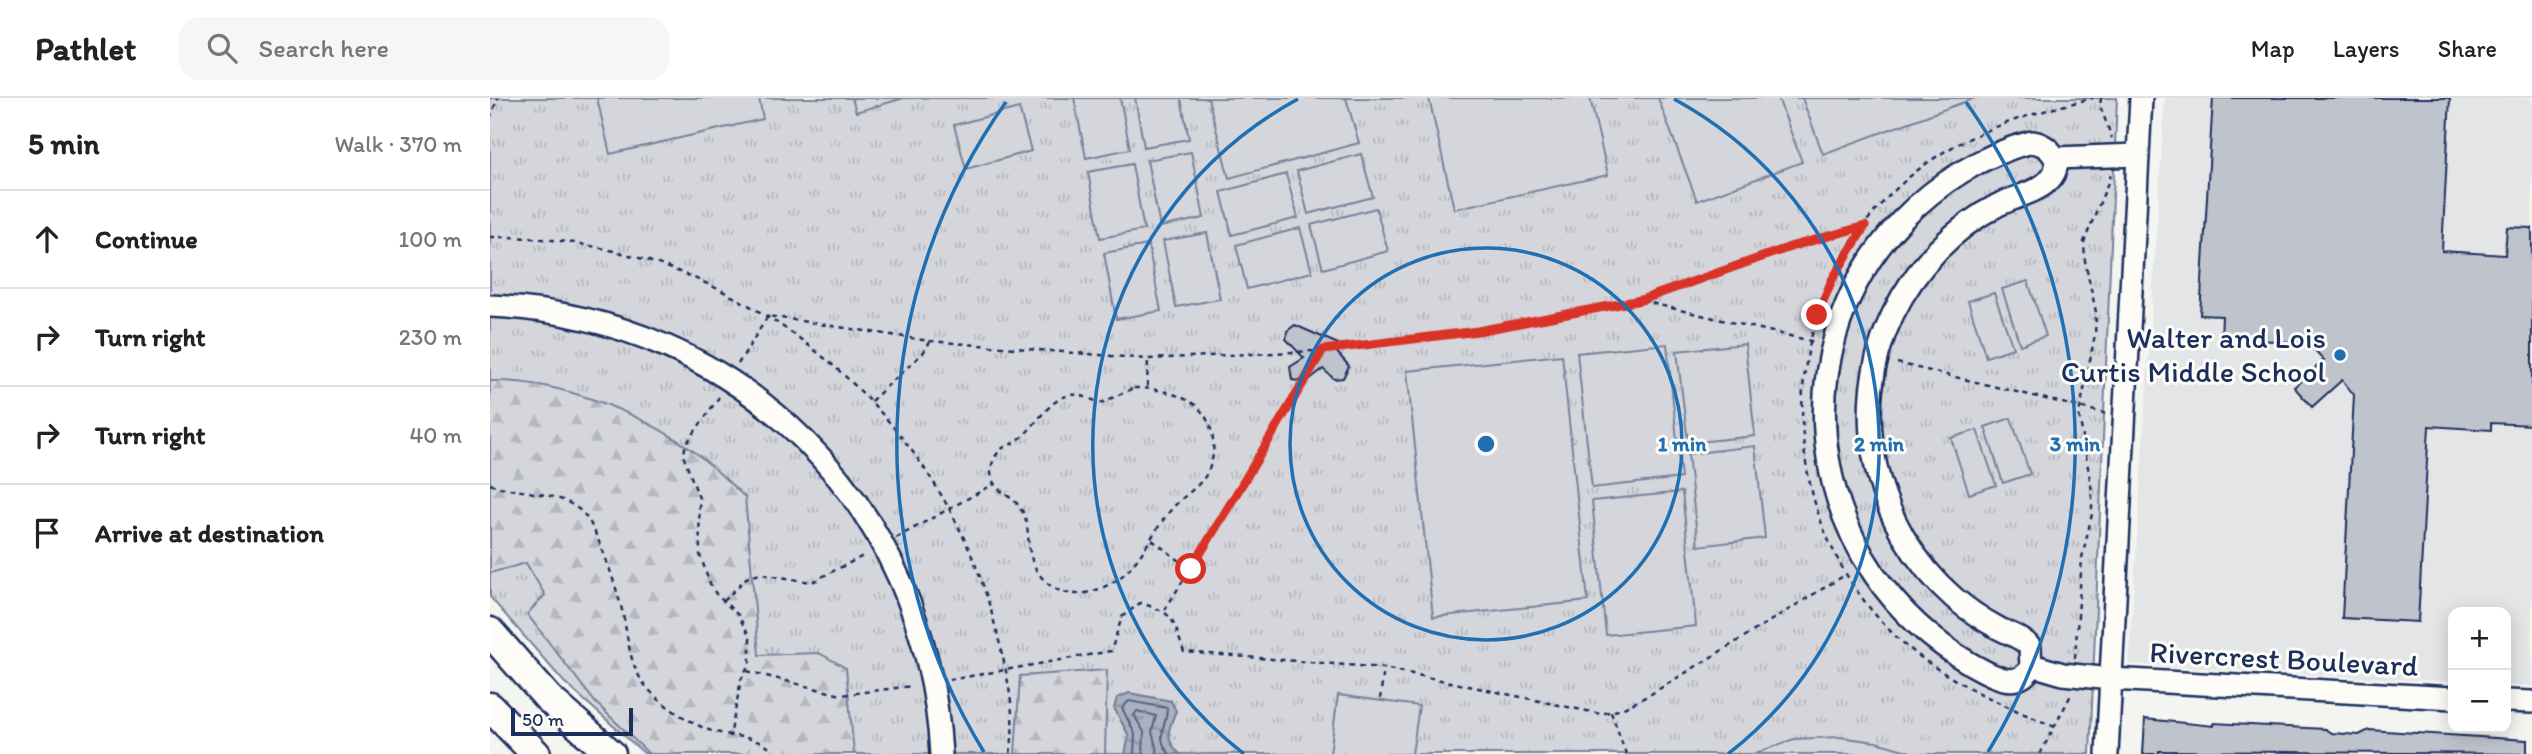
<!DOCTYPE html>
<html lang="en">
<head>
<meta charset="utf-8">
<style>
  body { margin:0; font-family:Itim,sans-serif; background:#f6f6f6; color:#222 }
  .controls { position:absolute; right:21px; bottom:21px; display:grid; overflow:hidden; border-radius:14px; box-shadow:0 4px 18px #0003 }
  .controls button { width:63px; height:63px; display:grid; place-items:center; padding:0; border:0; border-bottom:2px solid #e0e0e0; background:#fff; color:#222; font:35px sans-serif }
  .scale { position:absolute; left:21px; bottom:18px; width:122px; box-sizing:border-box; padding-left:7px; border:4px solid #1b2f5e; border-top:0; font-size:19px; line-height:24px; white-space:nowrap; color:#1b2f5e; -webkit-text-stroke:5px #fdfcf7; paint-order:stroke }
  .stop { position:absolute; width:21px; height:21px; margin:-16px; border:5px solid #d93025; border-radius:50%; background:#fff }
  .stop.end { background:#d93025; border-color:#fff; box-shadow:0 2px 7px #0008 }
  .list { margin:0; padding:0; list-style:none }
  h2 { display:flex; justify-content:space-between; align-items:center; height:91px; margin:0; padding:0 28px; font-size:30px }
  h2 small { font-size:23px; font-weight:400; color:#767676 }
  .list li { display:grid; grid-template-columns:46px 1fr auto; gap:21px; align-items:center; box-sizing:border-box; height:98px; padding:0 28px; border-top:2px solid #e0e0e0 }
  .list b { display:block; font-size:26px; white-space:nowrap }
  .list em { font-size:23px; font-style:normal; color:#767676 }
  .icon { flex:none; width:38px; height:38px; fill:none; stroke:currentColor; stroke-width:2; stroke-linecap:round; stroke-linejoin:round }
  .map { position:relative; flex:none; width:2042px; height:656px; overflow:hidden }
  header { display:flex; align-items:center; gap:42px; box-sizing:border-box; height:98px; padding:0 35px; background:#fff; border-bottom:2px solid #e0e0e0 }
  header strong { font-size:33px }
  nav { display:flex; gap:38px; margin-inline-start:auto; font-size:24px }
  .search { width:490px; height:63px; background:#f6f6f6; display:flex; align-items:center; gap:18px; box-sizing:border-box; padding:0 24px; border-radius:21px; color:#767676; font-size:26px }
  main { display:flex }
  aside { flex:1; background:#fff }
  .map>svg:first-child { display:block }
  .built { fill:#e4e5e6 }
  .grass { fill:url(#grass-tufts); stroke:#78829c; stroke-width:2 }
  .forest { fill:url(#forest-firs); stroke:#78829c; stroke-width:2 }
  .pitch { fill:#d4d6db; stroke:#78829c; stroke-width:2 }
  .water { fill:url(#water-ripples); stroke:#717c98; stroke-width:2 }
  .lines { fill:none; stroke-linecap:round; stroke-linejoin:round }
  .shore { stroke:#546385; stroke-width:2 }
  .building { fill:#bfc3cc; stroke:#1b2f5e; stroke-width:2 }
  .minor-casing { stroke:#1b2f5e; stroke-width:26 }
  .major-casing { stroke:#1b2f5e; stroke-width:33 }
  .path { stroke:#1b2f5e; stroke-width:2.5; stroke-dasharray:5 5; stroke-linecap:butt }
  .minor { stroke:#fdfcf7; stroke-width:21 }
  .major { stroke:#fdfcf7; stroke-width:28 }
  .route { stroke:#d93025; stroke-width:9 }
  .ring { fill:none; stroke:#1f6fb2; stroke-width:3.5 }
  .poi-dot { fill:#1f6fb2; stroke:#fdfcf7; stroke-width:2.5 }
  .labels { text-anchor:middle; stroke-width:6; stroke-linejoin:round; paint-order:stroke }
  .poi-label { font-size:30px; fill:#1b2f5e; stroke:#fdfcf7; text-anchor:end }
  .street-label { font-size:30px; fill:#1b2f5e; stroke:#fdfcf7 }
  .centre { fill:#1f6fb2; stroke:#fdfcf7; stroke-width:3.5 }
  .ring-label { font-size:21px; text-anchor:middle; font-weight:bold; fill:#1f6fb2; stroke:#fdfcf7; stroke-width:6; stroke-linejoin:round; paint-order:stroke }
</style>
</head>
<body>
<header>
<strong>Pathlet</strong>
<div class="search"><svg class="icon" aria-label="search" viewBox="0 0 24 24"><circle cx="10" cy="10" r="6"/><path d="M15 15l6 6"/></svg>Search here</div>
<nav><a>Map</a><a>Layers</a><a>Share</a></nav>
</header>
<main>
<aside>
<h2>5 min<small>Walk · 370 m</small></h2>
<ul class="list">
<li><svg class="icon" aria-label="ahead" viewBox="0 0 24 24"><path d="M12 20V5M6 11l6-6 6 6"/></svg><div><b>Continue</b></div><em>100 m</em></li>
<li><svg class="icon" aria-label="right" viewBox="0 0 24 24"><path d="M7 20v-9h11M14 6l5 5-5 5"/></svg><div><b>Turn right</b></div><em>230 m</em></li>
<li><svg class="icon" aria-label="right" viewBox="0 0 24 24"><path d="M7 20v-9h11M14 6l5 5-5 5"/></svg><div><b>Turn right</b></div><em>40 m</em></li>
<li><svg class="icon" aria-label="arrive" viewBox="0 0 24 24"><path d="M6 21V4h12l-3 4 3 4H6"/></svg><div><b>Arrive at destination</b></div></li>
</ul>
</aside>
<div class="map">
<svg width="2042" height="656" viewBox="0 0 2042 656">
  <defs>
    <pattern id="grass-tufts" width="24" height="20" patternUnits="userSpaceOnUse" patternTransform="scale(1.75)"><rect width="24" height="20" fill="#d4d6db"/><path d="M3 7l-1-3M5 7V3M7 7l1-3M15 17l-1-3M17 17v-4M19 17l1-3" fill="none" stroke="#b5b8be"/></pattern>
    <pattern id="forest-firs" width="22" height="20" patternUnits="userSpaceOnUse" patternTransform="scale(1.75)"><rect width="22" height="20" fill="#d4d6db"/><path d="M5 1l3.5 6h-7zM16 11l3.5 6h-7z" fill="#b5b8be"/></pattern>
    <pattern id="water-ripples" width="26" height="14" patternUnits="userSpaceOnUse" patternTransform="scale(1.75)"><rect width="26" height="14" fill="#aab0bf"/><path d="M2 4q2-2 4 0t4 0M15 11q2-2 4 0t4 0" fill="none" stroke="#8a909e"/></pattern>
  </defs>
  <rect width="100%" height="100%" fill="#f4f4f1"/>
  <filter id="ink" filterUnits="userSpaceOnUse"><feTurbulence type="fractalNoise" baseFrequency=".0143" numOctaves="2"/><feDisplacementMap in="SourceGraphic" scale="14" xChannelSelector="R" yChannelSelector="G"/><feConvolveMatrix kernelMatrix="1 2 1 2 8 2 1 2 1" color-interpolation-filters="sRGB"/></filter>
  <g filter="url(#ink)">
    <polygon class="built" points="1675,0 2042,0 2042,588 2016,587 2016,514 1963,514 1963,584 1639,566"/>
    <polygon class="grass" points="0,0 1627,0 1600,656 155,656 74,584 0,499"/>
    <g class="forest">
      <path d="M0,283C67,281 148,314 202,352C221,366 238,384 255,399L269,557L329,555L356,570L364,656H159L105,604L37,516L55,497L36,465L0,475Z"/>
      <polygon points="617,572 615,656 525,656 530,578"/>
    </g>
    <g class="pitch">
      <polygon points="107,0 269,0 273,21 120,56"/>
      <polygon points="362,0 414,0 366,14"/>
      <polygon points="584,0 630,0 640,51 596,60"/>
      <polygon points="645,0 691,0 699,41 654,49"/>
      <polygon points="718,0 856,0 869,45 739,80"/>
      <polygon points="939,0 1100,0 1118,77 964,111"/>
      <polygon points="1168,0 1288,0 1312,64 1207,103"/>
      <polygon points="1312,0 1485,0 1333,56"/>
      <polygon points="529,10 541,53 476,71 464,27"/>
      <polygon points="701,54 714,120 670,129 657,62"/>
      <polygon points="871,56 883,99 818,116 807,73"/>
      <polygon points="642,66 654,132 610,140 598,74"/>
      <polygon points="796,76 808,120 742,137 731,94"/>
      <polygon points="886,110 898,153 833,171 821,127"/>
      <polygon points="810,130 822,174 757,191 746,147"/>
      <polygon points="717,135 730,201 686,209 673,143"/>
      <polygon points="658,147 671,213 626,221 614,155"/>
      <polygon points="1538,183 1556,238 1530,247 1512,191"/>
      <polygon points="1504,195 1523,250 1496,259 1478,203"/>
      <polygon points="1177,246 1191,380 1102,390 1087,255"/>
      <polygon points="1255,246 1265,338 1198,345 1187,253"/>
      <polygon points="1072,257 1098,503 943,519 917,273"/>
      <polygon points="1521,320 1540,376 1513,385 1495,329"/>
      <polygon points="1487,332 1506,387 1479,396 1461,340"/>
      <polygon points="1265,348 1275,440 1208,448 1198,356"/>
      <polygon points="1192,394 1206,528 1116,537 1102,403"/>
      <polygon points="848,597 929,608 922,656 840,656"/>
      <polygon points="1349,639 1386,644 1428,656 1263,656 1304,641"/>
    </g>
    <path class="water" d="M639,595L681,603L686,613C678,631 674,641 690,656H635L639,638L624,610L627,600Z"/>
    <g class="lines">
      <g class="shore">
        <path d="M644,656L645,636L632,610L639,603L677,610C677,627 664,640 680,656"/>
        <polyline points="653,656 654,634 644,617 647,613 666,618 662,634 668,656"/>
      </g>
    </g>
    <g class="building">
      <polygon points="1723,0 1960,0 1952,153 2015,157 2017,129 2042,130 2042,327 2001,325 2001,332 1939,328 1928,524 1852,520 1864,297 1852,282 1822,309 1804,289 1834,262 1818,245 1731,240 1732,218 1710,217"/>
      <polygon points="805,227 848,246 844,251 859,268 853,280 844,281 833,271 816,284 802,282 800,269 814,260 796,241 797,233"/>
      <polygon points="1655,621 1724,628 1724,625 1835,631 1841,635 1869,637 1879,632 2037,642 2037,656 1669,653 1669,656 1653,656"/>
    </g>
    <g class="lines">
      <defs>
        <g id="minor">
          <path d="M1542,44C1560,46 1575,65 1560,81C1549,94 1524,99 1508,107C1463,130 1425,170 1403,216C1356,313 1384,430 1464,500C1478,512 1493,522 1508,530C1519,536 1532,539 1540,549L1541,570C1526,593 1501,577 1481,566C1321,473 1283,259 1412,122C1447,86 1493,56 1542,44Z"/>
          <polyline points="1565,60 1648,57"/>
          <path d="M0,208C251,219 437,406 451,656"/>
          <polyline points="1542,567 1573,576 1621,581 1963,600"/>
          <polyline points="2016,603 2042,604"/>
          <polyline points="1617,656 1651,0"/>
        </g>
        <g id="major">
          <polyline points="0,534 58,600 121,656"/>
          <polyline points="0,609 46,656"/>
        </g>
      </defs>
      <use href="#minor" class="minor-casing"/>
      <use href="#major" class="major-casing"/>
      <g class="path">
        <polyline points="1611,0 1610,8 1622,40"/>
        <polyline points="0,20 8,0"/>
        <path d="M0,139C230,135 444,299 503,520C514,561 528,614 520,656"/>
        <polyline points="1152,203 1325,244"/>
        <polyline points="1407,265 1618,316"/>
        <polyline points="248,266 278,218 440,243 658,261 823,253 988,233 1151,202 1302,147 1375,128"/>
        <polyline points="657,289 658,261"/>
        <path d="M644,290C665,290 688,295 705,307C726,323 729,359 714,380C705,392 690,400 680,413C653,446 647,481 600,494C575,501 551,488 542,462C536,445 541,428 531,411C522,395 500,395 501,371C502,366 504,360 507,356C513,347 521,348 528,342C546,329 557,302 580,297C590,295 601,302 611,305Z"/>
        <polyline points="229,299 195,348 194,360 209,400 210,456 219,484 226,496 248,517 260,539 260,564 251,582 240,639"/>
        <polyline points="381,303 433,255 440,244"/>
        <path d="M0,386C28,396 62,392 87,410C99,418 104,433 110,446C119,468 126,489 132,512C139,541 138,569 159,592C175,609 195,621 216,631C235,639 274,637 284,656"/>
        <polyline points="406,440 504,386"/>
        <polyline points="662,442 701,471"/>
        <polyline points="234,503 256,480 270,476 322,484 375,457"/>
        <polyline points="675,512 833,252"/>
        <polyline points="1585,560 1592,460 1602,416 1602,393 1589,316 1605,237 1606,214 1595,163 1594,144 1621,77"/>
        <polyline points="257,573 351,597 422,588"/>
        <path d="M459,582L621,553L632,519L650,505C686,515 682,521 694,554L894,570L1111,616L1132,611L1161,596L1355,477"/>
        <polyline points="890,601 894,570"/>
        <polyline points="1121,614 1136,656"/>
        <path d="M1565,629C1501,602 1437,575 1390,522C1267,385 1292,159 1449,57C1495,28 1551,13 1603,0"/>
        <polyline points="1550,656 1582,595"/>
      </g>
      <use href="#minor" class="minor"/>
      <use href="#major" class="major"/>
    </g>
  </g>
  <g class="lines" filter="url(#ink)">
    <polyline class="route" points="701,471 833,252 988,233 1151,202 1303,148 1375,128 1342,182 1327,217"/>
  </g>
  <g class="ring">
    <circle cx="996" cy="346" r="196"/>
    <path d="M754 656A393 393 0 0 1 808 1M1184 1A393 393 0 0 1 1238 656"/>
    <path d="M494 654A589 589 0 0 1 516 4M1476 4A589 589 0 0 1 1498 654"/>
  </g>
  <circle class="poi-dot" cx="1850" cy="257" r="7"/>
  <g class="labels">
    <g class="poi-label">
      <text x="1836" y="250">Walter and Lois<tspan x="1836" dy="34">Curtis Middle School</tspan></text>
    </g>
    <g class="street-label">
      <text transform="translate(1794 561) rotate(3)" y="10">Rivercrest Boulevard</text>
    </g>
  </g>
  <circle cx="996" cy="346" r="10" class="centre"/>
  <g class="ring-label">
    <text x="1192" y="353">1 min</text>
    <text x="1389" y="353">2 min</text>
    <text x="1585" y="353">3 min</text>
  </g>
</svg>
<div class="controls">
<button>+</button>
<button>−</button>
</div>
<div class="scale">50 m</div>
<div class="stop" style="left:701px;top:471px"></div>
<div class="stop end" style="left:1327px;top:217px"></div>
</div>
</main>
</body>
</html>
